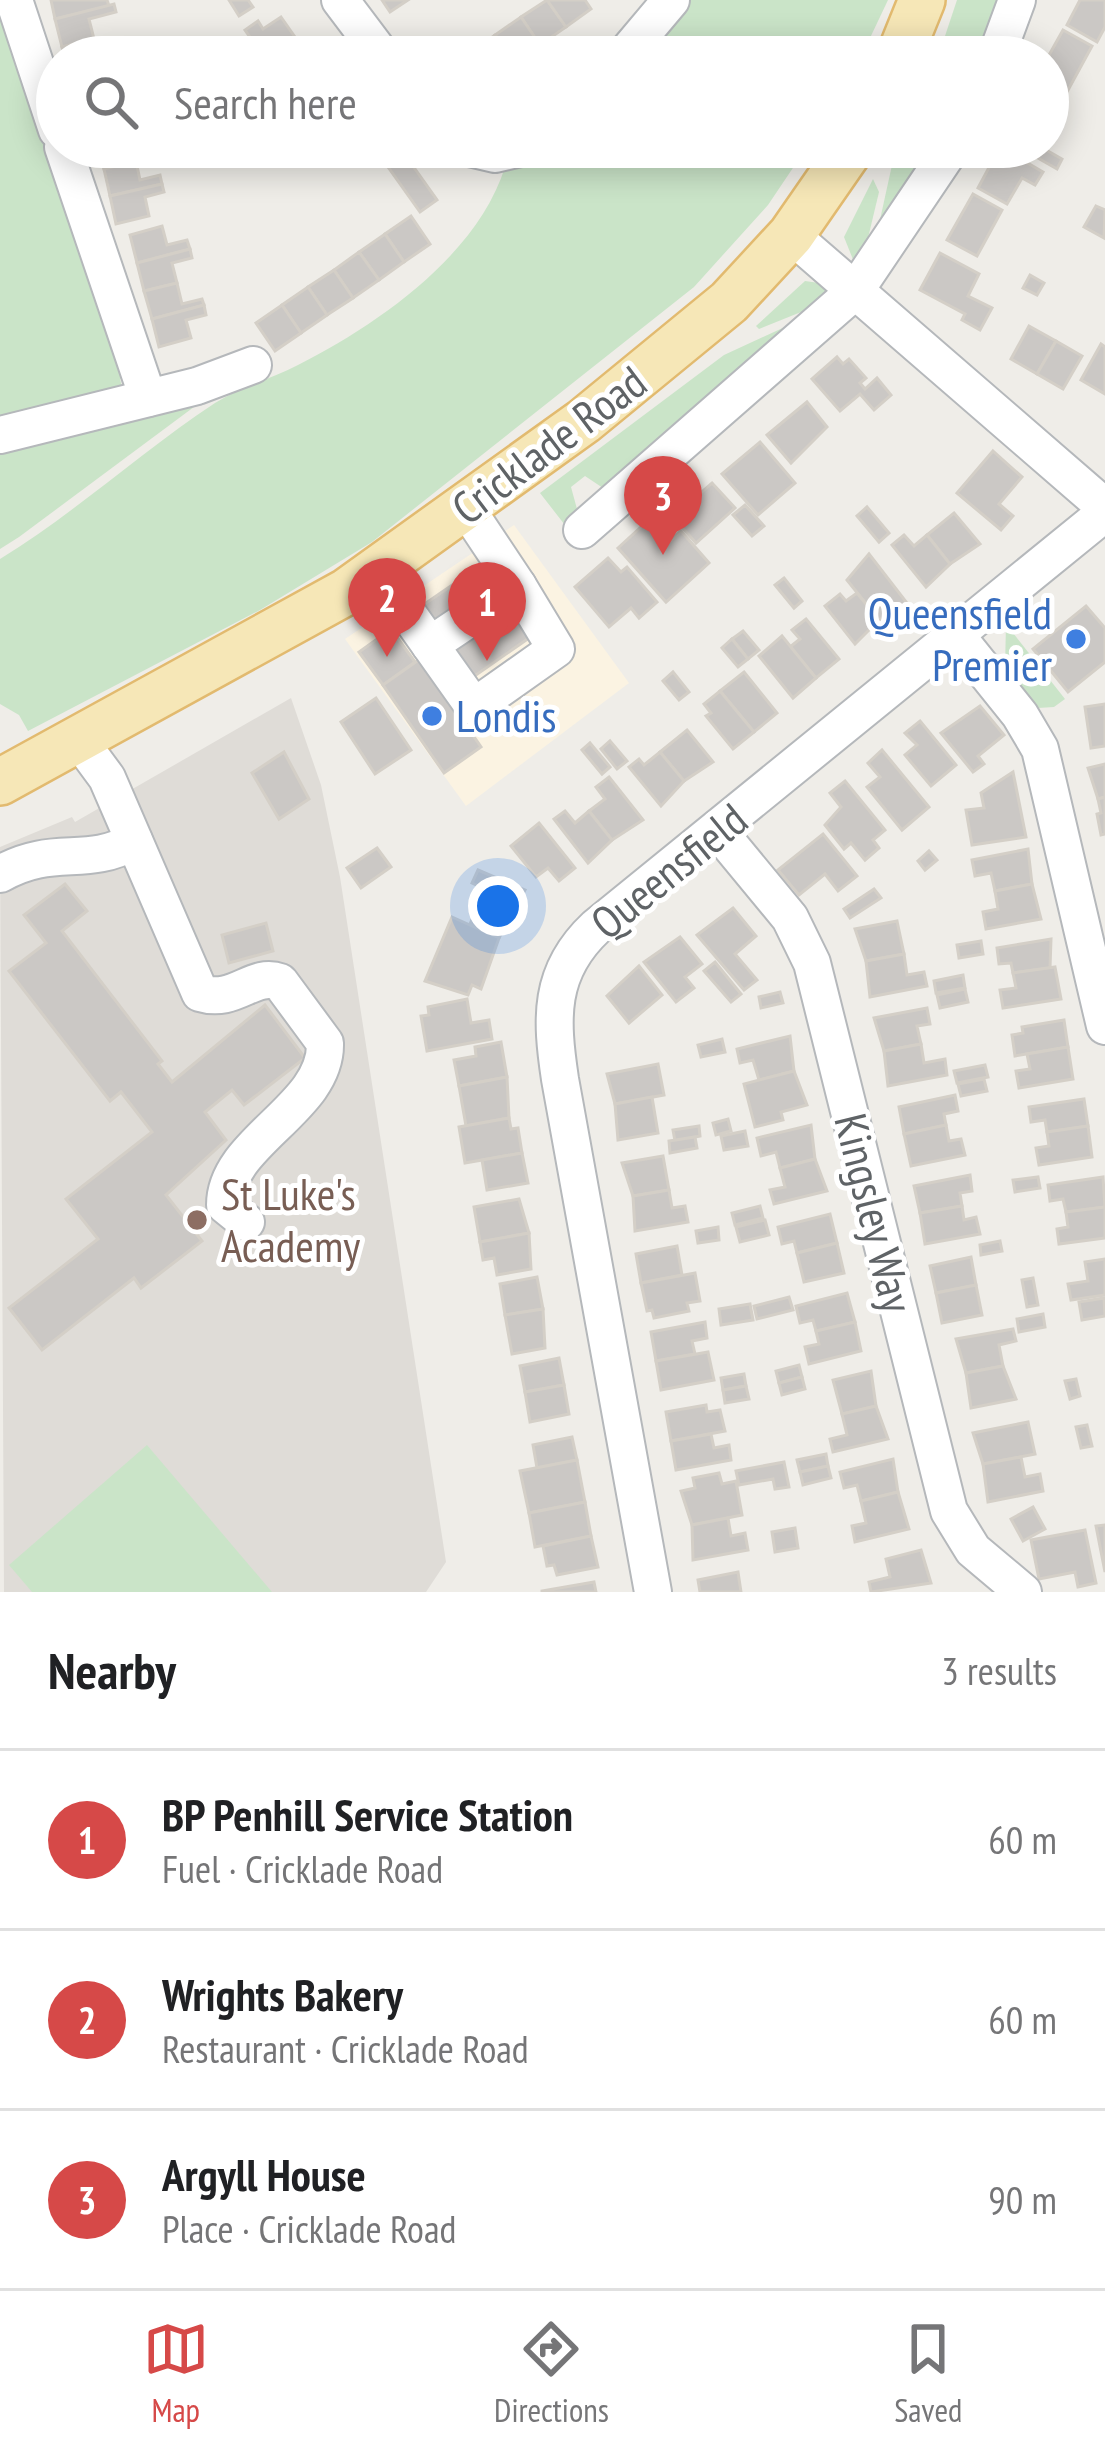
<!DOCTYPE html>
<html lang="en">
<head>
<meta charset="utf-8">
<style>
  body { margin:0; font-family:"PT Sans Narrow",sans-serif; background:#f2f2f2; color:#202124 }
  .you { position:absolute; left:498px; top:906px; width:42px; height:42px; margin:-30px; border:9px solid #fff; border-radius:50%; background:#1a73e8; box-shadow:0 0 0 18px #1a73e833 }
  .badge { display:grid; place-items:center; width:78px; height:78px; border-radius:50%; background:#d64948; color:#fff; font-size:39px; font-weight:700 }
  .pin { position:absolute; translate:-50% -99px; filter:drop-shadow(0 3px 6px #0008) }
  .pin::after { content:''; position:absolute; top:63px; width:42px; height:36px; background:inherit; clip-path:polygon(0 0,100% 0,50% 100%) }
  .list { margin:0; padding:0; list-style:none }
  h2 { display:flex; justify-content:space-between; align-items:center; height:156px; margin:0; padding:0 48px; font-size:51px }
  h2 small { font-size:39px; font-weight:400; color:#757577 }
  .list li { display:grid; grid-template-columns:78px 1fr auto; gap:36px; align-items:center; box-sizing:border-box; height:180px; padding:0 48px; border-top:3px solid #e0e0e0 }
  .list b { display:block; font-size:45px; white-space:nowrap }
  .list p { margin:0; font-size:39px; white-space:nowrap; color:#757577 }
  .list em { font-size:39px; font-style:normal; color:#757577 }
  .icon { flex:none; width:66px; height:66px; fill:none; stroke:currentColor; stroke-width:2; stroke-linecap:round; stroke-linejoin:round }
  .map { position:relative; flex:none; width:1105px; height:1592px; overflow:hidden }
  .search { position:absolute; background:#fff; box-shadow:0 6px 30px #0003; left:36px; right:36px; top:36px; height:132px; display:flex; align-items:center; gap:30px; box-sizing:border-box; padding:0 42px; border-radius:66px; color:#757577; font-size:45px }
  .sheet { height:696px; background:#fff }
  nav { display:flex; justify-content:space-around; align-items:center; box-sizing:border-box; height:168px; border-top:3px solid #e0e0e0; background:#fff; font-size:33px; color:#757577 }
  nav a { display:grid; justify-items:center; gap:6px }
  nav .on { color:#d64948 }
  .map>svg:first-child { display:block }
  .commercial { fill:#fbf3e2 }
  .education { fill:#dfdcd7 }
  .green { fill:#cae4c8 }
  .building { fill:#cbc8c5; stroke:#d4cfc7; stroke-width:3 }
  .lines { fill:none; stroke-linecap:round; stroke-linejoin:round }
  .minor-casing { stroke:#b5b8bb; stroke-width:40 }
  .major-casing { stroke:#e2ba6f; stroke-width:50 }
  .minor { stroke:#fff; stroke-width:36 }
  .major { stroke:#f6e7b7; stroke-width:45 }
  .shop-dot { fill:#3f7fe0; stroke:#fff; stroke-width:4.5 }
  .education-dot { fill:#8d6e63; stroke:#fff; stroke-width:4.5 }
  .labels { text-anchor:middle; stroke-width:10; stroke-linejoin:round; paint-order:stroke }
  .street-label { font-size:45px; fill:#5f6366; stroke:#fff }
  .shop-label { font-size:45px; fill:#366cbe; stroke:#fff; text-anchor:end }
  .education-label { font-size:45px; fill:#785e54; stroke:#fff; text-anchor:start }
</style>
</head>
<body>
<div class="map">
<svg width="1105" height="1592" viewBox="0 0 1105 1592">
  <rect width="100%" height="100%" fill="#efede8"/>
  <polygon class="commercial" points="514,525 629,683 466,806 345,639"/>
  <polygon class="education" points="291,698 321,785 340,877 446,1562 426,1592 4,1592 0,847 72,817 75,822"/>
  <g class="green">
    <polygon points="0,0 126,373 120,379 124,395 0,428"/>
    <polygon points="685,0 888,0 861,57 637,57"/>
    <polygon points="957,0 1008,0 986,57 938,57"/>
    <path d="M548,147H807L768,205L694,287L372,542L260,610L28,731L19,715L0,704V559C75,513 141,452 215,403C240,387 271,379 298,365C377,325 477,256 505,167Z"/>
    <polygon points="893,147 943,147 876,238 892,165 887,159"/>
    <polygon points="873,179 879,192 863,259 854,262 844,237"/>
    <polygon points="805,281 819,283 831,293 811,308 759,329 756,326"/>
    <polygon points="800,320 606,490 585,476 571,487 577,509 568,529 540,493 724,355"/>
    <polygon points="206,398 19,537 0,549 0,445"/>
    <polygon points="1006,624 1065,699 1054,707 1038,708 1005,667"/>
    <polygon points="147,1445 272,1592 32,1592 9,1565"/>
  </g>
  <g class="building">
    <polygon points="51,0 107,0 109,6 55,19"/>
    <polygon points="229,0 248,0 253,7 239,16"/>
    <polygon points="382,0 408,0 390,12"/>
    <polygon points="547,0 566,27 540,45 521,17"/>
    <polygon points="547,0 585,0 591,9 566,27"/>
    <polygon points="1080,0 1105,0 1105,27 1097,42 1067,25"/>
    <polygon points="114,4 116,12 89,19 94,39 62,47 55,19"/>
    <polygon points="281,17 297,40 264,57 245,30 258,21 263,29"/>
    <polygon points="521,17 540,45 522,57 511,57 495,35"/>
    <polygon points="1063,30 1092,46 1067,92 1048,81 1048,57"/>
    <polygon points="495,35 511,57 472,57 470,53"/>
    <polygon points="94,39 98,57 65,57 62,47"/>
    <polygon points="297,40 309,57 272,57"/>
    <polygon points="1048,95 1060,102 1048,124"/>
    <polygon points="99,147 133,147 136,161 104,169"/>
    <polygon points="356,147 392,147 368,164"/>
    <polygon points="1000,147 1043,172 1035,185 1022,178 1007,204 978,188"/>
    <polygon points="1041,147 1062,159 1057,169 1036,157"/>
    <polygon points="403,152 437,200 420,212 386,164"/>
    <polygon points="136,161 140,180 160,175 162,184 110,196 104,169"/>
    <polygon points="162,184 164,192 145,197 149,216 116,224 110,196"/>
    <polygon points="973,194 1002,210 977,256 947,240"/>
    <polygon points="1096,206 1105,210 1104,238 1084,227"/>
    <polygon points="411,216 430,244 404,262 385,234"/>
    <polygon points="162,226 167,245 187,240 190,249 137,263 130,235"/>
    <polygon points="385,234 404,262 379,280 359,252"/>
    <polygon points="190,249 192,258 172,263 177,283 144,291 137,263"/>
    <polygon points="359,252 379,280 353,298 334,270"/>
    <polygon points="940,253 979,274 968,296 992,308 980,330 962,320 965,314 920,290"/>
    <polygon points="334,270 353,298 327,315 308,287"/>
    <polygon points="1030,275 1044,283 1037,295 1023,288"/>
    <polygon points="177,283 182,304 202,299 204,305 152,319 144,291"/>
    <polygon points="308,287 327,315 301,333 282,305"/>
    <polygon points="204,305 206,315 186,320 191,338 159,347 152,319"/>
    <polygon points="282,305 301,333 275,351 256,323"/>
    <polygon points="1029,326 1056,341 1037,374 1011,359"/>
    <polygon points="1056,341 1082,356 1063,389 1037,374"/>
    <polygon points="1101,344 1105,347 1105,394 1081,380"/>
    <polygon points="837,357 843,364 849,359 866,378 860,383 865,389 877,378 891,395 874,410 860,394 840,411 812,379"/>
    <polygon points="807,402 827,427 791,463 767,435"/>
    <polygon points="760,442 795,483 758,515 722,474"/>
    <polygon points="993,451 1022,477 999,504 1013,516 1001,530 957,493"/>
    <polygon points="712,483 735,508 696,543 673,517"/>
    <polygon points="745,505 764,526 752,536 733,515"/>
    <polygon points="867,507 889,533 879,542 857,516"/>
    <polygon points="954,513 980,544 950,564 927,535"/>
    <polygon points="652,517 668,535 662,541 666,545 681,531 709,563 666,602 618,548"/>
    <polygon points="904,535 914,546 927,535 950,564 926,587 892,545"/>
    <polygon points="869,554 907,603 879,620 847,580"/>
    <polygon points="608,558 621,572 627,567 657,602 639,618 631,608 609,627 575,587"/>
    <polygon points="490,559 539,631 466,682 416,610"/>
    <polygon points="784,578 802,601 794,608 775,585"/>
    <polygon points="857,593 879,620 855,644 825,606 840,594 846,601"/>
    <polygon points="1086,606 1105,628 1105,662 1068,692 1033,649"/>
    <polygon points="806,619 839,659 816,678 790,647 800,639 792,630"/>
    <polygon points="391,629 415,662 383,685 359,652"/>
    <polygon points="743,631 759,650 748,659 732,639"/>
    <polygon points="782,636 816,678 793,698 759,656"/>
    <polygon points="732,639 748,659 738,667 722,648"/>
    <polygon points="420,659 481,747 444,773 383,685"/>
    <polygon points="673,672 689,692 679,700 663,681"/>
    <polygon points="744,672 777,713 754,732 720,691"/>
    <polygon points="720,691 754,732 733,749 706,716 711,713 704,704"/>
    <polygon points="376,698 411,750 375,774 341,722"/>
    <polygon points="1105,704 1105,746 1091,748 1085,707"/>
    <polygon points="980,706 1004,735 978,756 984,764 973,772 941,733"/>
    <polygon points="920,721 956,765 931,786 905,755 917,745 905,733"/>
    <polygon points="687,730 713,762 684,781 660,752"/>
    <polygon points="610,741 627,761 617,769 601,749"/>
    <polygon points="590,743 610,767 602,774 582,750"/>
    <polygon points="882,750 929,807 902,830 867,787 880,777 868,763"/>
    <polygon points="284,752 309,799 279,819 252,773"/>
    <polygon points="660,752 684,781 661,806 629,767 639,759 644,765"/>
    <polygon points="1105,764 1105,797 1098,799 1088,768"/>
    <polygon points="1013,772 1026,837 972,845 966,810 984,808 981,793"/>
    <polygon points="609,777 643,820 612,840 589,811 605,799 596,787"/>
    <polygon points="845,781 885,830 873,840 879,848 865,860 851,843 844,849 825,825 841,807 830,793"/>
    <polygon points="1105,797 1105,834 1101,835 1097,814 1101,813 1098,799"/>
    <polygon points="565,811 575,823 589,811 612,840 588,863 554,819"/>
    <polygon points="539,823 575,868 559,881 548,868 536,877 511,846"/>
    <polygon points="823,834 857,876 838,891 825,874 799,895 778,870"/>
    <polygon points="377,848 391,867 361,888 347,868"/>
    <polygon points="1028,849 1032,884 995,891 991,873 975,876 972,860"/>
    <polygon points="929,851 937,860 925,870 918,861"/>
    <polygon points="478,870 525,890 499,938 470,924 485,889 472,883"/>
    <polygon points="65,884 87,911 62,931 162,1061 158,1064 172,1082 265,1005 305,1058 244,1105 232,1090 205,1112 226,1140 166,1195 202,1241 141,1288 134,1278 42,1350 9,1308 98,1239 66,1199 152,1132 121,1092 110,1101 9,971 46,943 24,915"/>
    <polygon points="1032,884 1041,919 986,929 983,912 998,909 995,891"/>
    <polygon points="874,889 881,898 850,918 844,909"/>
    <polygon points="733,908 756,936 735,954 757,980 744,990 697,935"/>
    <polygon points="452,917 499,938 481,989 472,985 468,995 425,981"/>
    <polygon points="897,921 904,954 866,961 855,929"/>
    <polygon points="266,923 273,951 229,963 222,935"/>
    <polygon points="680,937 702,964 685,977 694,988 676,1002 644,962"/>
    <polygon points="1051,939 1050,968 1013,973 1011,963 999,964 997,948"/>
    <polygon points="981,941 983,954 959,958 957,945"/>
    <polygon points="904,954 907,975 924,972 927,986 870,997 866,961"/>
    <polygon points="715,962 741,994 731,1002 704,971"/>
    <polygon points="639,966 662,995 629,1023 607,996"/>
    <polygon points="1055,967 1061,999 1003,1008 1000,990 1016,988 1013,973"/>
    <polygon points="963,975 965,988 936,993 934,981"/>
    <polygon points="965,989 968,1002 940,1008 937,995"/>
    <polygon points="780,992 783,1003 761,1008 759,997"/>
    <polygon points="467,999 471,1023 489,1020 492,1039 427,1051 421,1016 429,1015 428,1007"/>
    <polygon points="927,1008 930,1024 917,1026 921,1044 884,1051 874,1018"/>
    <polygon points="1064,1020 1068,1047 1015,1056 1012,1035 1023,1033 1022,1027"/>
    <polygon points="790,1036 794,1071 759,1080 753,1060 740,1063 737,1049"/>
    <polygon points="722,1039 725,1052 701,1057 698,1045"/>
    <polygon points="501,1042 507,1077 459,1086 454,1060 476,1056 475,1047"/>
    <polygon points="921,1044 924,1063 945,1059 947,1075 888,1086 884,1051"/>
    <polygon points="1068,1047 1073,1079 1019,1088 1016,1071 1030,1069 1027,1054"/>
    <polygon points="658,1064 664,1095 615,1104 607,1074"/>
    <polygon points="985,1065 988,1077 957,1083 954,1071"/>
    <polygon points="794,1071 807,1105 781,1112 783,1120 755,1127 744,1084"/>
    <polygon points="507,1077 509,1118 466,1126 459,1086"/>
    <polygon points="984,1079 987,1091 961,1096 958,1084"/>
    <polygon points="955,1095 958,1111 944,1114 946,1125 904,1134 899,1107"/>
    <polygon points="652,1097 658,1133 618,1140 615,1104"/>
    <polygon points="1084,1099 1088,1126 1047,1132 1045,1120 1031,1122 1029,1107"/>
    <polygon points="509,1118 511,1129 518,1128 522,1153 465,1163 459,1127"/>
    <polygon points="728,1119 731,1131 716,1135 713,1123"/>
    <polygon points="811,1125 815,1159 780,1168 776,1152 761,1156 757,1138"/>
    <polygon points="946,1125 949,1141 961,1139 965,1155 911,1166 904,1134"/>
    <polygon points="699,1126 700,1136 675,1141 673,1130"/>
    <polygon points="1088,1126 1092,1157 1039,1165 1036,1148 1049,1146 1047,1132"/>
    <polygon points="745,1131 748,1146 724,1150 721,1136"/>
    <polygon points="695,1137 697,1148 670,1153 669,1141"/>
    <polygon points="522,1153 528,1183 487,1190 482,1160"/>
    <polygon points="663,1156 669,1190 633,1196 622,1163"/>
    <polygon points="815,1159 827,1191 774,1204 770,1190 785,1187 780,1168"/>
    <polygon points="970,1175 972,1191 960,1193 962,1206 920,1213 914,1186"/>
    <polygon points="1038,1177 1040,1188 1015,1192 1013,1180"/>
    <polygon points="1103,1177 1105,1207 1066,1212 1063,1199 1050,1201 1048,1185"/>
    <polygon points="669,1190 672,1208 685,1206 688,1222 635,1231 633,1196"/>
    <polygon points="519,1199 529,1233 480,1242 474,1207"/>
    <polygon points="760,1206 763,1218 735,1225 732,1213"/>
    <polygon points="962,1206 964,1220 976,1217 980,1234 925,1244 920,1213"/>
    <polygon points="1105,1207 1105,1238 1059,1244 1057,1229 1068,1227 1066,1212"/>
    <polygon points="830,1214 837,1243 797,1253 794,1241 782,1244 778,1227"/>
    <polygon points="765,1220 769,1235 740,1242 736,1227"/>
    <polygon points="718,1227 719,1240 698,1243 696,1231"/>
    <polygon points="529,1233 531,1269 497,1275 494,1258 483,1260 480,1242"/>
    <polygon points="1000,1241 1002,1251 981,1255 980,1245"/>
    <polygon points="837,1243 844,1273 804,1282 797,1253"/>
    <polygon points="677,1246 682,1275 641,1283 636,1254"/>
    <polygon points="971,1257 976,1285 936,1293 930,1266"/>
    <polygon points="1105,1259 1105,1295 1071,1300 1068,1284 1088,1281 1085,1262"/>
    <polygon points="695,1273 700,1301 687,1303 689,1311 654,1318 652,1310 647,1311 641,1283"/>
    <polygon points="537,1277 543,1309 505,1315 500,1284"/>
    <polygon points="1033,1278 1038,1305 1027,1307 1022,1280"/>
    <polygon points="976,1285 982,1315 942,1323 936,1293"/>
    <polygon points="847,1293 855,1322 816,1331 813,1320 800,1323 796,1306"/>
    <polygon points="789,1297 793,1310 757,1319 754,1306"/>
    <polygon points="1104,1298 1105,1316 1082,1320 1079,1302"/>
    <polygon points="750,1304 753,1320 721,1325 719,1309"/>
    <polygon points="543,1309 545,1348 512,1354 505,1315"/>
    <polygon points="1043,1314 1045,1327 1019,1332 1017,1319"/>
    <polygon points="705,1322 707,1338 692,1341 695,1354 656,1361 651,1332"/>
    <polygon points="855,1322 861,1351 809,1364 805,1347 819,1344 816,1331"/>
    <polygon points="1013,1329 1016,1341 999,1345 1003,1366 966,1373 956,1339"/>
    <polygon points="708,1352 714,1380 661,1390 656,1361"/>
    <polygon points="559,1358 564,1385 525,1392 520,1366"/>
    <polygon points="799,1365 802,1377 779,1383 776,1371"/>
    <polygon points="1003,1366 1016,1399 971,1408 966,1373"/>
    <polygon points="871,1371 876,1406 842,1414 833,1380"/>
    <polygon points="744,1374 746,1386 723,1390 721,1378"/>
    <polygon points="802,1377 805,1389 782,1395 779,1383"/>
    <polygon points="1076,1379 1080,1396 1070,1399 1065,1381"/>
    <polygon points="564,1385 569,1414 530,1422 525,1392"/>
    <polygon points="746,1386 749,1399 725,1403 723,1390"/>
    <polygon points="706,1405 707,1412 720,1410 725,1431 671,1441 666,1412"/>
    <polygon points="876,1406 888,1439 833,1452 830,1439 847,1435 842,1414"/>
    <polygon points="1028,1422 1035,1454 983,1464 973,1433"/>
    <polygon points="1087,1425 1092,1446 1081,1448 1076,1427"/>
    <polygon points="711,1434 714,1448 729,1445 731,1460 676,1470 671,1441"/>
    <polygon points="572,1437 577,1460 537,1468 533,1445"/>
    <polygon points="826,1454 828,1466 800,1472 797,1460"/>
    <polygon points="1021,1457 1025,1477 1040,1474 1043,1491 988,1502 983,1464"/>
    <polygon points="893,1459 898,1492 861,1501 857,1485 844,1488 840,1472"/>
    <polygon points="577,1460 585,1502 529,1513 520,1471"/>
    <polygon points="784,1462 789,1487 775,1489 773,1479 739,1485 736,1471"/>
    <polygon points="828,1466 831,1478 803,1485 800,1472"/>
    <polygon points="719,1473 722,1484 736,1481 742,1515 692,1525 681,1491 695,1488 693,1478"/>
    <polygon points="898,1492 909,1529 855,1542 852,1526 866,1523 861,1501"/>
    <polygon points="585,1502 591,1536 535,1547 529,1513"/>
    <polygon points="1033,1507 1045,1529 1023,1541 1011,1519"/>
    <polygon points="728,1518 731,1536 745,1533 748,1550 693,1560 692,1525"/>
    <polygon points="1105,1525 1105,1572 1096,1526"/>
    <polygon points="795,1528 798,1548 775,1552 772,1532"/>
    <polygon points="1085,1530 1096,1583 1078,1587 1075,1572 1039,1579 1031,1540"/>
    <polygon points="591,1536 598,1567 557,1575 554,1565 547,1566 543,1546"/>
    <polygon points="921,1550 931,1583 871,1592 869,1582 890,1577 886,1559"/>
    <polygon points="738,1572 741,1592 700,1592 698,1580"/>
    <polygon points="594,1582 596,1592 542,1592 542,1591"/>
  </g>
  <g class="lines">
    <defs>
      <g id="minor">
        <polyline points="14,0 57,130"/>
        <polyline points="340,0 383,57"/>
        <polyline points="623,57 671,0"/>
        <polyline points="996,57 1017,0"/>
        <polyline points="63,147 148,398"/>
        <polyline points="465,147 495,154 525,147"/>
        <polyline points="791,235 1105,507"/>
        <polyline points="0,435 197,386 253,365"/>
        <polyline points="582,530 855,291 952,147"/>
        <polyline points="377,570 430,645 518,586 466,508"/>
        <polyline points="955,634 1020,715 1040,749 1105,1026"/>
        <polyline points="430,645 474,707 556,649 518,586"/>
        <path d="M79,740L107,778L200,993C236,1004 252,972 280,982L325,1043C327,1109 225,1141 225,1205L246,1222"/>
        <polyline points="719,832 790,918 812,963 949,1511 973,1550 1023,1592"/>
        <path d="M0,874C55,843 85,869 134,841"/>
        <path d="M653,1592L560,1079C551,1019 548,972 596,927L1105,513"/>
      </g>
      <g id="major">
        <polyline points="899,57 922,0"/>
        <polyline points="0,782 346,592 584,421 729,302 791,235 852,147"/>
      </g>
    </defs>
    <use href="#minor" class="minor-casing"/>
    <use href="#major" class="major-casing"/>
    <use href="#minor" class="minor"/>
    <use href="#major" class="major"/>
  </g>
  <g class="shop-dot">
    <circle cx="1076" cy="639" r="12"/>
    <circle cx="432" cy="716" r="12"/>
  </g>
  <circle class="education-dot" cx="197" cy="1220" r="12"/>
  <g class="labels">
    <g class="street-label">
      <text transform="translate(549 445) rotate(-37)" y="16">Cricklade Road</text>
      <text transform="translate(669 871) rotate(-39)" y="16">Queensfield</text>
      <text transform="translate(874 1213) rotate(76)" y="16">Kingsley Way</text>
    </g>
    <g class="shop-label">
      <text x="1052" y="629">Queensfield<tspan x="1052" dy="52">Premier</tspan></text>
      <text x="456" y="732" text-anchor="start">Londis</text>
    </g>
    <g class="education-label">
      <text x="221" y="1210">St Luke's<tspan x="221" dy="52">Academy</tspan></text>
    </g>
  </g>
</svg>
<div class="you"></div>
<div class="pin badge" style="left:487px;top:661px">1</div>
<div class="pin badge" style="left:387px;top:657px">2</div>
<div class="pin badge" style="left:663px;top:555px">3</div>
<div class="search"><svg class="icon" aria-label="search" viewBox="0 0 24 24"><circle cx="10" cy="10" r="6"/><path d="M15 15l6 6"/></svg>Search here</div>
</div>
<section class="sheet">
<h2>Nearby<small>3 results</small></h2>
<ul class="list">
<li><span class="badge">1</span><div><b>BP Penhill Service Station</b><p>Fuel · Cricklade Road</p></div><em>60 m</em></li>
<li><span class="badge">2</span><div><b>Wrights Bakery</b><p>Restaurant · Cricklade Road</p></div><em>60 m</em></li>
<li><span class="badge">3</span><div><b>Argyll House</b><p>Place · Cricklade Road</p></div><em>90 m</em></li>
</ul>
</section>
<nav>
<a class="on"><svg class="icon" aria-label="map" viewBox="0 0 24 24"><path d="M3 6l6-2 6 2 6-2v14l-6 2-6-2-6 2zM9 4v14M15 6v14"/></svg>Map</a>
<a><svg class="icon" aria-label="directions" viewBox="0 0 24 24"><path d="M12 3l9 9-9 9-9-9zM9 14v-3h6M13 9l2 2-2 2"/></svg>Directions</a>
<a><svg class="icon" aria-label="saved" viewBox="0 0 24 24"><path d="M7 4h10v16l-5-4-5 4z"/></svg>Saved</a>
</nav>
</body>
</html>
